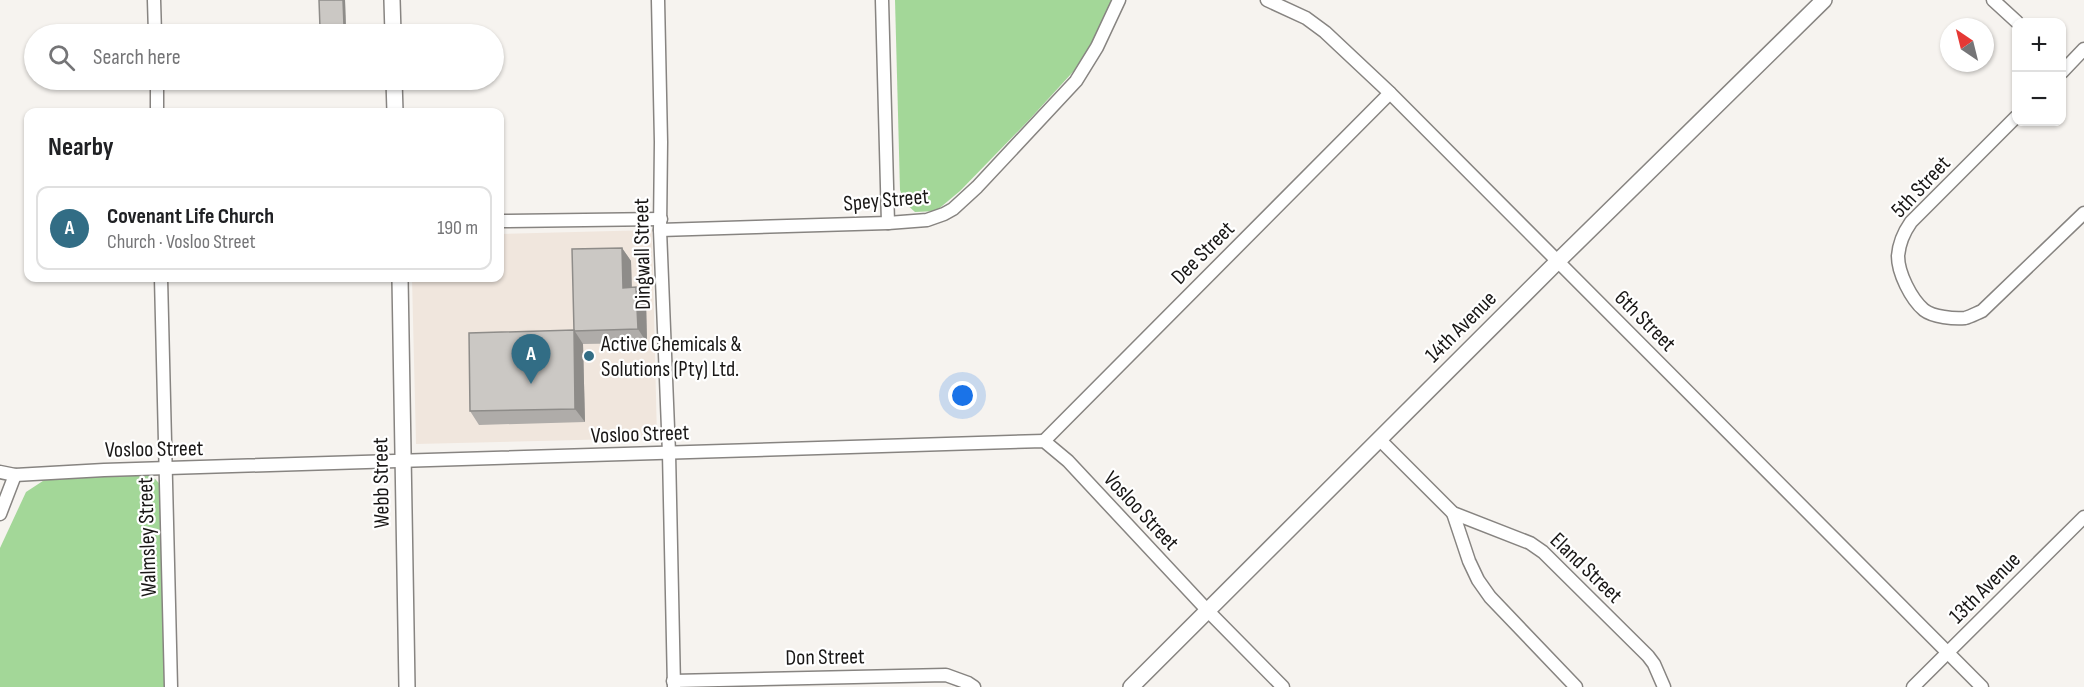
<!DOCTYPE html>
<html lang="en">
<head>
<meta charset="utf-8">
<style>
  body { margin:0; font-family:"Sofia Sans Condensed",sans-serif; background:#f6f6f6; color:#202124 }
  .controls { position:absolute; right:18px; top:18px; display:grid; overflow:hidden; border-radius:12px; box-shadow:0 2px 4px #0004 }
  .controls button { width:54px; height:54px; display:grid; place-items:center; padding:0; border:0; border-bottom:2px solid #e0e0e0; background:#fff; color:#202124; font:30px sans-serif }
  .compass { position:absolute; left:1940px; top:18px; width:54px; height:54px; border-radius:50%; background:#fff; box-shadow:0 2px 4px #0004; rotate:325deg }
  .you { position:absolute; left:963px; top:396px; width:21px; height:21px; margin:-15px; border:4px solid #fff; border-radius:50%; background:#1a73e8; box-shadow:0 0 0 9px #1a73e833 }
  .badge { display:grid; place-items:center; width:39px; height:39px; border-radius:50%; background:#326d85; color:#fff; font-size:20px; font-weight:700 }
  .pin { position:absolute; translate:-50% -50px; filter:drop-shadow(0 2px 3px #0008) }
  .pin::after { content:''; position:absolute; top:32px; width:21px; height:18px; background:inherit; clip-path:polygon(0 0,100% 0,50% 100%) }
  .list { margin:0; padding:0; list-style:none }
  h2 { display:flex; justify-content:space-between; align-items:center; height:78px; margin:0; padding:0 24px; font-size:26px }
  h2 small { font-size:20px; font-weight:400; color:#757577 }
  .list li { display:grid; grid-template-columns:39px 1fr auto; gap:18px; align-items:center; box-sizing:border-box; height:84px; margin:0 12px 12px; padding:0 12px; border:2px solid #e0e0e0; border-radius:12px }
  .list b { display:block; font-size:22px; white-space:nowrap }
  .list p { margin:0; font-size:20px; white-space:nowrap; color:#757577 }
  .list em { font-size:20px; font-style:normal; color:#757577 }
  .icon { flex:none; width:33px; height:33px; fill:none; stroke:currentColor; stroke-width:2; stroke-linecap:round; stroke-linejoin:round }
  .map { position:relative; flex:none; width:2084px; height:687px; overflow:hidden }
  .search { position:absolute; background:#fff; box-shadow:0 2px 4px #0004; left:24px; top:24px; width:480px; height:66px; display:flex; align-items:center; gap:15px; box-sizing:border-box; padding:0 21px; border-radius:33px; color:#757577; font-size:22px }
  .panel { position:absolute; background:#fff; box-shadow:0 2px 4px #0004; left:24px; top:108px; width:480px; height:174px; border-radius:12px }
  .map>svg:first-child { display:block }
  .built { fill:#f0e6dd }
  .green { fill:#a3d798 }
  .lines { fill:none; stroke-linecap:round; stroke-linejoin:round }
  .minor-casing { stroke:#878481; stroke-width:15 }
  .tertiary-casing { stroke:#878481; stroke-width:18 }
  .minor { stroke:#fff; stroke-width:12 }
  .tertiary { stroke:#fff; stroke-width:15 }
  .wall { fill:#afaca9 }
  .shaded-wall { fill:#8e8c89 }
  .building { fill:#cbc8c4; stroke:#8e8c89; stroke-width:1.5 }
  .poi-dot { fill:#326d85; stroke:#fff; stroke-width:2 }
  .labels { text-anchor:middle; stroke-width:4.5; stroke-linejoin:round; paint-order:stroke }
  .street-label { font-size:22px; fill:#191716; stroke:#fff }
  .poi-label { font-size:22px; fill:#191716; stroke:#fff; text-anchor:start }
</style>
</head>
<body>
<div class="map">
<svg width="2084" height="687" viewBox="0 0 2084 687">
  <rect width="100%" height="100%" fill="#f6f3ef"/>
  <polygon class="built" points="652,230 657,438 416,444 412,278 500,278 500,234"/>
  <g class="green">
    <polygon points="895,0 1116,0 1082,62 1029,120 960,191 936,211 915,212 905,203 900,190"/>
    <path d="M143,473C157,477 162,485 165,499L164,687H0V548L26,492L49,477Z"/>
  </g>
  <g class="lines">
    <defs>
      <g id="minor">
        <polyline points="154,0 155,34"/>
        <polyline points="658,0 661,142 660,230 669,453 674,687"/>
        <polyline points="882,0 888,223"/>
        <polyline points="1267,0 1306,18 1325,32 1390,93 1982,687"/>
        <polyline points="1993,0 2017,22"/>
        <polyline points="2062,72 2084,49"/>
        <polyline points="157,80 157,112"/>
        <path d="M2016,117L1911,222C1904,232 1899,243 1898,256C1898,273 1911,299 1924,310C1933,317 1954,319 1965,318C1970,317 1977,313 1982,311L2084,213"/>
        <polyline points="500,221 661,219"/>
        <polyline points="660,230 888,223 927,220 944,214 953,209 977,187 1076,81 1097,47 1119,0"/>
        <polyline points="161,278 171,687"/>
        <polyline points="1379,439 1453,513 1530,543 1543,552 1648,656 1654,664 1664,687"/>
        <polyline points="1044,441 1390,93"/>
        <polyline points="0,472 15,475 104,470 1044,441 1068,461 1208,611 1283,687"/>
        <polyline points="1453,513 1469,561 1478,580 1490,597 1576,687"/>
        <polyline points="0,514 15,475"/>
        <polyline points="673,681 946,675 968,683 974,687"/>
        <polyline points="1913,687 2084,517"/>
      </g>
      <g id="tertiary">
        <polyline points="392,0 393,34"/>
        <polyline points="394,80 395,112"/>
        <polyline points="400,278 407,687"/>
        <polyline points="1131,687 1558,261 1824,0"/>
      </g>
    </defs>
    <use href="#minor" class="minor-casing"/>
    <use href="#tertiary" class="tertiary-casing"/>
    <use href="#minor" class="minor"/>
    <use href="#tertiary" class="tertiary"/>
  </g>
  <g class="wall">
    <polygon points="319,0 345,0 346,30 322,31 320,28"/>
    <polygon points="622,248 631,261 632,288 646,301 647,343 583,344 585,422 479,425 470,411 574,331"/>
  </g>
  <g class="shaded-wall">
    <polygon points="343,0 345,0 346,30 344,26"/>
    <polygon points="622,248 631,261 632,301 623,288"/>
    <polygon points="636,287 646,301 647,343 638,329"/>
    <polygon points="574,330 583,344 585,422 575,409"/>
  </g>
  <g class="building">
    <polygon points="319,0 343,0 344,26 320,28"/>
    <polygon points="465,31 465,34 440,34 440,32"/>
    <polygon points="622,248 623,288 636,287 638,329 574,331 572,249"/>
    <polygon points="574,330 575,409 470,411 469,333"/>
  </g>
  <circle class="poi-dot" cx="589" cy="356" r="6"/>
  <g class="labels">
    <g class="street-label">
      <text transform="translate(1920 186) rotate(-47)" y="8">5th Street</text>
      <text transform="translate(886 199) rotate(-5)" y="8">Spey Street</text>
      <text transform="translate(1202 252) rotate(-45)" y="8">Dee Street</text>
      <text transform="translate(641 254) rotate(-91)" y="8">Dingwall Street</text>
      <text transform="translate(1646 320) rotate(45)" y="8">6th Street</text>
      <text transform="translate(1460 326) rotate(-45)" y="8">14th Avenue</text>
      <text transform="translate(640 433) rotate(-2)" y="8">Vosloo Street</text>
      <text transform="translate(154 448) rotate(-1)" y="8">Vosloo Street</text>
      <text transform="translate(380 483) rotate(-91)" y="8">Webb Street</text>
      <text transform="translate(1142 510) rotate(47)" y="8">Vosloo Street</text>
      <text transform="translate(146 537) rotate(-92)" y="8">Walmsley Street</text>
      <text transform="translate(1587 567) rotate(44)" y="8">Eland Street</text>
      <text transform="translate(1984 587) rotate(-45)" y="8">13th Avenue</text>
      <text transform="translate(825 656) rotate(-1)" y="8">Don Street</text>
    </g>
    <g class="poi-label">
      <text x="601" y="351">Active Chemicals &amp;<tspan x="601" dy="25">Solutions (Pty) Ltd.</tspan></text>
    </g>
  </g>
</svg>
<div class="controls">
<button>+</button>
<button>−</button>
</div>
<svg class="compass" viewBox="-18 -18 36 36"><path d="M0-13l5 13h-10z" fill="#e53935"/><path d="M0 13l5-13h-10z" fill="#757577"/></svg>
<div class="you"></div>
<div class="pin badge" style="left:531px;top:384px">A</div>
<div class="search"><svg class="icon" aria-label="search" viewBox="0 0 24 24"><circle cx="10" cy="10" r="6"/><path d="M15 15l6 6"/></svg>Search here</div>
<section class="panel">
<h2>Nearby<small></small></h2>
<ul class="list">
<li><span class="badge">A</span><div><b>Covenant Life Church</b><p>Church · Vosloo Street</p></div><em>190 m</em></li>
</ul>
</section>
</div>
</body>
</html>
